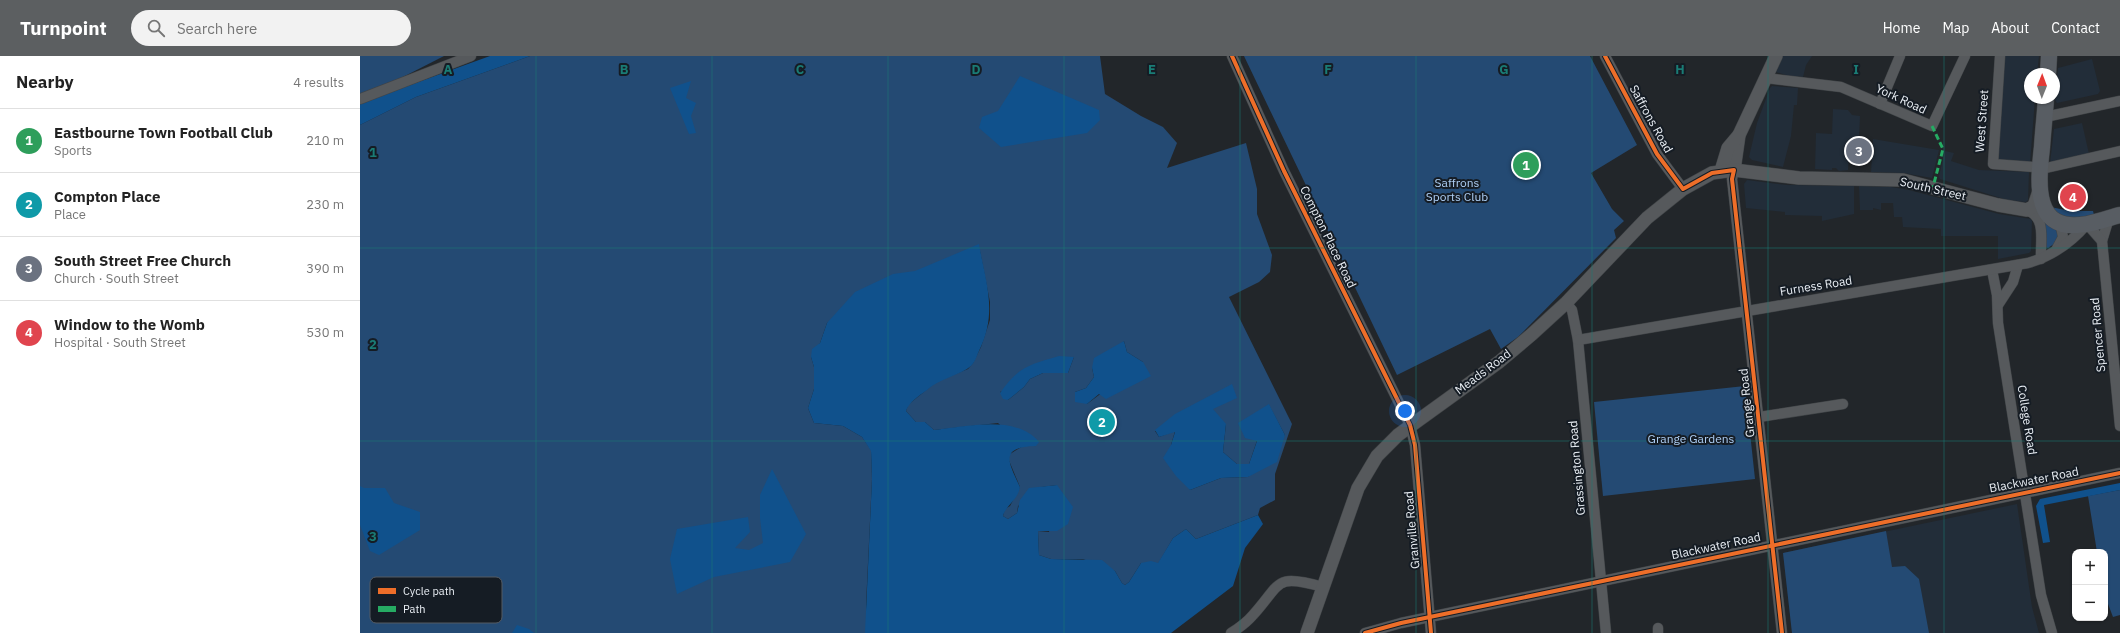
<!DOCTYPE html>
<html lang="en">
<head>
<meta charset="utf-8">
<style>
  body { margin:0; font-family:"IBM Plex Sans",sans-serif; background:#f2f2f2; color:#222 }
  .controls { position:absolute; right:12px; bottom:12px; display:grid; overflow:hidden; border-radius:8px; box-shadow:0 1px 3px #0004 }
  .controls button { width:36px; height:36px; display:grid; place-items:center; padding:0; border:0; border-bottom:1px solid #e0e0e0; background:#fff; color:#222; font:20px sans-serif }
  .compass { position:absolute; left:1664px; top:12px; width:36px; height:36px; border-radius:50%; background:#fff; box-shadow:0 1px 3px #0004; rotate:1deg }
  .you { position:absolute; left:1045px; top:355px; width:14px; height:14px; margin:-10px; border:3px solid #fff; border-radius:50%; background:#1a73e8; box-shadow:0 0 0 6px #1a73e833 }
  .badge { display:grid; place-items:center; width:26px; height:26px; border-radius:50%; background:#5c5f61; color:#fff; font-size:13px; font-weight:700 }
  .pin { position:absolute; translate:-50% -50%; border:2px solid #fff; box-shadow:0 1px 4px #0006 }
  .list { margin:0; padding:0; list-style:none }
  h2 { display:flex; justify-content:space-between; align-items:center; height:52px; margin:0; padding:0 16px; font-size:17px }
  h2 small { font-size:13px; font-weight:400; color:#767676 }
  .list li { display:grid; grid-template-columns:26px 1fr auto; gap:12px; align-items:center; box-sizing:border-box; height:64px; padding:0 16px; border-top:1px solid #e0e0e0 }
  .list b { display:block; font-size:15px; white-space:nowrap }
  .list p { margin:0; font-size:13px; white-space:nowrap; color:#767676 }
  .list em { font-size:13px; font-style:normal; color:#767676 }
  .icon { flex:none; width:22px; height:22px; fill:none; stroke:currentColor; stroke-width:2; stroke-linecap:round; stroke-linejoin:round }
  .map { position:relative; flex:none; width:1760px; height:577px; overflow:hidden }
  header { display:flex; align-items:center; gap:24px; box-sizing:border-box; height:56px; padding:0 20px; background:#5c5f61; color:#fff }
  header strong { font-size:19px }
  nav { display:flex; gap:22px; margin-inline-start:auto; font-size:14px }
  .search { width:280px; height:36px; background:#f2f2f2; display:flex; align-items:center; gap:10px; box-sizing:border-box; padding:0 14px; border-radius:22px; color:#767676; font-size:15px }
  main { display:flex }
  aside { flex:1; background:#fff }
  .map>svg:first-child { display:block }
  .built { fill:#222d39 }
  .green { fill:#244a73; fill-rule:evenodd }
  .forest { fill:#10518c }
  .lines { fill:none; stroke-linecap:round; stroke-linejoin:round }
  .minor-casing { stroke:#404447; stroke-width:11 }
  .tertiary-casing { stroke:#404447; stroke-width:14 }
  .primary-casing { stroke:#404447; stroke-width:17 }
  .minor { stroke:#56595c; stroke-width:10 }
  .tertiary { stroke:#56595c; stroke-width:13 }
  .primary { stroke:#585d63; stroke-width:16 }
  .quiet { stroke:#26ab63; stroke-width:3; stroke-dasharray:6 3; stroke-linecap:butt }
  .cycleway-casing { stroke:#151c24; stroke-width:6 }
  .cycleway { stroke:#ee6e29; stroke-width:4 }
  .grid { fill:none; stroke:#1a7c75; stroke-width:1; stroke-opacity:0.55 }
  .labels { text-anchor:middle; stroke-width:4; stroke-linejoin:round; paint-order:stroke }
  .street-label { font-size:12px; fill:#eaeff5; stroke:#151c24 }
  .park-label { font-size:12px; fill:#afd0f6; stroke:#151c24 }
  .key { fill:#151c24; stroke:#555b63; stroke-width:1 }
  .key-label { font-size:11px; fill:#eaeff5 }
  .grid-label { font-size:13px; text-anchor:middle; font-weight:bold; fill:#1a7c75; stroke:#151c24; stroke-width:4; stroke-linejoin:round; paint-order:stroke }
</style>
</head>
<body>
<header>
<strong>Turnpoint</strong>
<div class="search"><svg class="icon" aria-label="search" viewBox="0 0 24 24"><circle cx="10" cy="10" r="6"/><path d="M15 15l6 6"/></svg>Search here</div>
<nav><a>Home</a><a>Map</a><a>About</a><a>Contact</a></nav>
</header>
<main>
<aside>
<h2>Nearby<small>4 results</small></h2>
<ul class="list">
<li><span class="badge" style="background:#2e9e5b">1</span><div><b>Eastbourne Town Football Club</b><p>Sports</p></div><em>210 m</em></li>
<li><span class="badge" style="background:#0f9aa8">2</span><div><b>Compton Place</b><p>Place</p></div><em>230 m</em></li>
<li><span class="badge" style="background:#6b7280">3</span><div><b>South Street Free Church</b><p>Church · South Street</p></div><em>390 m</em></li>
<li><span class="badge" style="background:#e0444e">4</span><div><b>Window to the Womb</b><p>Hospital · South Street</p></div><em>530 m</em></li>
</ul>
</aside>
<div class="map">
<svg width="1760" height="577" viewBox="0 0 1760 577">
  <rect width="100%" height="100%" fill="#22262a"/>
  <g class="built">
    <polygon points="1423,0 1452,0 1446,9 1443,21 1429,20 1416,16"/>
    <polygon points="1644,0 1679,0 1677,18 1670,18 1670,42 1675,42 1670,108 1638,106"/>
    <polygon points="1732,3 1740,35 1738,38 1697,47 1695,44 1698,12"/>
    <polygon points="1412,30 1438,32 1437,49 1434,49 1431,80 1423,111 1392,104 1389,101 1397,67 1410,32"/>
    <polygon points="1473,53 1488,54 1492,59 1500,60 1499,81 1498,83 1490,82 1488,114 1479,115 1476,112 1472,112 1472,114 1455,113 1456,77 1472,78"/>
    <polygon points="1722,67 1729,98 1690,107 1694,73"/>
    <polygon points="1513,83 1579,94 1572,122 1543,117 1511,116"/>
    <polygon points="1585,95 1594,97 1591,105 1619,114 1669,116 1668,144 1666,146 1647,144 1580,123 1579,120"/>
    <polygon points="1387,124 1427,129 1494,130 1494,158 1462,165 1462,160 1425,159 1425,156 1386,152 1384,128"/>
    <polygon points="1499,130 1531,131 1549,134 1639,158 1671,163 1672,165 1671,195 1669,197 1638,203 1638,180 1581,180 1581,173 1543,171 1542,161 1534,161 1533,147 1521,147 1521,154 1513,152 1513,154 1500,154"/>
    <polygon points="1657,448 1672,551 1679,577 1432,577 1423,497"/>
  </g>
  <g class="green">
    <polygon points="0,0 84,0 0,43"/>
    <path d="M170,0H740L745,38L781,60L803,71L817,87L807,112L886,87L897,133V158L912,199L910,216L899,226L869,241L932,368L915,418V444L900,452L898,459L836,483L826,473L813,482L798,508L781,507L769,526L765,529L762,527L755,515L723,503H691L679,499L678,475L689,476L697,429L681,431L658,450L657,457L648,463L643,460L645,453L650,450L660,431L648,402L650,398L663,390L638,367L574,374L565,366H556L546,355L548,349L576,326L608,313L613,307L621,291L630,264V246L620,195L467,267L460,287L451,301L454,311V333L448,352L454,367L483,370L502,381L511,394L512,423L506,549L508,577H0V69L56,41ZM764,285L767,296L783,306L727,348L715,336L726,332L734,321L732,312ZM714,301L708,317H683L670,323L664,331L648,344L640,336ZM909,349L925,379L888,421L861,422L830,434L811,389L815,375L799,381L795,375L866,368L863,396L877,408H889Z"/>
    <polygon points="884,0 1230,0 1277,89 1231,117 1252,153 1264,165 1254,174 1256,182 1158,281 1141,293 1130,273 1037,319"/>
    <polygon points="1690,151 1711,155 1733,155 1734,159 1707,164"/>
    <polygon points="1684,165 1695,168 1701,178 1694,188 1688,192 1686,191"/>
    <polygon points="1385,330 1395,423 1243,440 1234,346"/>
    <polygon points="1760,434 1760,559 1753,561 1745,540 1745,496 1737,496 1728,440"/>
    <polygon points="1526,475 1532,511 1545,510 1559,523 1569,577 1432,577 1423,497"/>
  </g>
  <g class="forest">
    <polygon points="130,0 170,0 56,41 0,69 0,47"/>
    <polygon points="660,20 739,54 740,64 727,77 641,91 619,72 622,61 638,55"/>
    <polygon points="331,25 326,42 336,47 331,60 336,77 329,78 310,32"/>
    <path d="M619,188C626,228 638,256 619,295C616,302 614,309 607,313C594,321 579,323 567,334C559,340 549,346 546,355L556,366H565L574,374C605,371 656,358 679,386L676,390C638,391 649,407 660,431C658,444 646,449 643,460L648,463L657,457L660,444L669,432L697,429L713,451L708,468L697,475H678L679,499L691,503L742,504L755,515L762,527L765,529L769,526L781,507L791,505L798,507L813,482L826,473L836,483L898,459L903,468L885,492L873,530L811,577H505L512,423L511,395L502,381L483,370L454,367L448,352L454,333V311L451,301L452,293L460,287L467,267L495,236L533,218L555,215Z"/>
    <polygon points="764,285 767,296 783,306 791,320 746,343 739,338 727,348 715,346 715,336 726,332 734,321 732,312 734,302"/>
    <path d="M699,300L714,301L708,317H683L670,323L664,331L648,344L643,343L640,337C659,310 669,309 699,300Z"/>
    <polygon points="872,328 877,342 853,353 866,368 863,396 877,408 889,408 897,385 885,382 878,367 909,348 925,379 917,406 888,421 861,422 830,434 816,420 803,402 811,389 815,376 799,381 795,374 815,358"/>
    <polygon points="412,413 446,478 430,506 354,521 317,538 310,503 317,473 388,461 390,476 375,492 389,494 403,487 400,462 400,439"/>
    <polygon points="1760,427 1760,434 1684,449 1690,486 1683,487 1676,450 1680,443"/>
    <polygon points="0,430 4,432 25,432 34,447 60,456 60,474 19,499 10,495 0,469"/>
    <polygon points="157,569 169,573 174,577 152,577"/>
  </g>
  <g class="lines">
    <defs>
      <g id="minor">
        <polyline points="872,0 924,115 1050,369 1055,389 1071,577"/>
        <polyline points="1245,0 1297,98 1323,133"/>
        <polyline points="1640,0 1633,108 1686,112 1760,95"/>
        <polyline points="1406,22 1481,31 1572,70 1605,0"/>
        <polyline points="0,43 111,0"/>
        <polyline points="1520,48 1540,0"/>
        <polyline points="1685,61 1760,45"/>
        <polyline points="1374,114 1372,123 1422,577"/>
        <path d="M1667,154C1687,162 1680,185 1681,203"/>
        <polyline points="1749,162 1742,185 1760,370"/>
        <polyline points="1696,194 1703,181 1700,166"/>
        <polyline points="1632,214 1637,239 1638,267 1681,539 1692,577"/>
        <polyline points="1206,247 1212,254 1218,284 1246,577"/>
        <polyline points="1638,249 1653,226 1658,209"/>
        <path d="M1218,284L1668,207C1692,200 1711,187 1727,168L1742,185"/>
        <polyline points="1399,361 1483,348"/>
        <polyline points="1298,572 1298,577"/>
        <path d="M871,577C879,572 887,566 893,559C922,527 914,517 963,531"/>
        <polyline points="1005,577 1041,567 1760,417"/>
      </g>
      <g id="tertiary">
        <polyline points="1374,114 1379,79 1416,0"/>
        <polyline points="1361,115 1368,92 1379,79"/>
        <polyline points="947,577 998,432 1017,400 1038,379 1139,306 1171,279 1206,247 1287,162 1323,133 1352,117 1374,114 1439,122 1543,124 1638,149 1667,154 1674,150 1679,135"/>
      </g>
      <g id="primary">
        <polyline points="1688,18 1689,0"/>
        <path d="M1686,42C1685,58 1683,75 1682,91C1678,127 1672,178 1727,168C1738,166 1749,162 1760,159"/>
      </g>
    </defs>
    <use href="#minor" class="minor-casing"/>
    <use href="#tertiary" class="tertiary-casing"/>
    <use href="#primary" class="primary-casing"/>
    <use href="#minor" class="minor"/>
    <use href="#tertiary" class="tertiary"/>
    <use href="#primary" class="primary"/>
    <polyline class="quiet" points="1572,70 1583,93 1573,131"/>
    <defs>
      <g id="cycleway">
        <polyline points="872,0 924,115 1050,369 1055,389 1071,577"/>
        <polyline points="1245,0 1297,98 1323,133 1352,117 1374,114 1372,123 1422,577"/>
        <polyline points="1005,577 1041,567 1760,417"/>
      </g>
    </defs>
    <use href="#cycleway" class="cycleway-casing"/>
    <use href="#cycleway" class="cycleway"/>
  </g>
  <path class="grid" d="M176,0V577M352,0V577M528,0V577M704,0V577M880,0V577M1056,0V577M1232,0V577M1408,0V577M1584,0V577M0,192H1760M0,385H1760"/>
  <g class="labels">
    <g class="street-label">
      <text transform="translate(1541 43) rotate(25)" y="4">York Road</text>
      <text transform="translate(1291 63) rotate(61)" y="4">Saffrons Road</text>
      <text transform="translate(1622 65) rotate(-86)" y="4">West Street</text>
      <text transform="translate(1573 133) rotate(13)" y="4">South Street</text>
      <text transform="translate(968 181) rotate(64)" y="4">Compton Place Road</text>
      <text transform="translate(1456 230) rotate(-9)" y="4">Furness Road</text>
      <text transform="translate(1738 279) rotate(-95)" y="4">Spencer Road</text>
      <text transform="translate(1123 316) rotate(-37)" y="4">Meads Road</text>
      <text transform="translate(1387 347) rotate(-96)" y="4">Grange Road</text>
      <text transform="translate(1667 364) rotate(81)" y="4">College Road</text>
      <text transform="translate(1217 412) rotate(-95)" y="4">Grassington Road</text>
      <text transform="translate(1674 424) rotate(-11)" y="4">Blackwater Road</text>
      <text transform="translate(1052 474) rotate(-95)" y="4">Granville Road</text>
      <text transform="translate(1356 490) rotate(-12)" y="4">Blackwater Road</text>
    </g>
    <g class="park-label">
      <text x="1097" y="131">Saffrons<tspan x="1097" dy="14">Sports Club</tspan></text>
      <text x="1331" y="387">Grange Gardens</text>
    </g>
  </g>
  <rect x="10" y="521" width="132" height="46" rx="6" class="key"/>
  <rect x="18" y="532" width="18" height="6" fill="#ee6e29"/>
  <rect x="18" y="550" width="18" height="6" fill="#26ab63"/>
  <g class="key-label">
    <text x="43" y="539">Cycle path</text>
    <text x="43" y="557">Path</text>
  </g>
  <g class="grid-label">
    <text x="88" y="18">A</text>
    <text x="264" y="18">B</text>
    <text x="440" y="18">C</text>
    <text x="616" y="18">D</text>
    <text x="792" y="18">E</text>
    <text x="968" y="18">F</text>
    <text x="1144" y="18">G</text>
    <text x="1320" y="18">H</text>
    <text x="1496" y="18">I</text>
    <text x="13" y="101">1</text>
    <text x="13" y="293">2</text>
    <text x="13" y="485">3</text>
  </g>
</svg>
<div class="controls">
<button>+</button>
<button>−</button>
</div>
<svg class="compass" viewBox="-18 -18 36 36"><path d="M0-13l5 13h-10z" fill="#e53935"/><path d="M0 13l5-13h-10z" fill="#767676"/></svg>
<div class="you"></div>
<div class="pin badge" style="left:1166px;top:109px;background:#2e9e5b">1</div>
<div class="pin badge" style="left:742px;top:366px;background:#0f9aa8">2</div>
<div class="pin badge" style="left:1499px;top:95px;background:#6b7280">3</div>
<div class="pin badge" style="left:1713px;top:141px;background:#e0444e">4</div>
</div>
</main>
</body>
</html>
